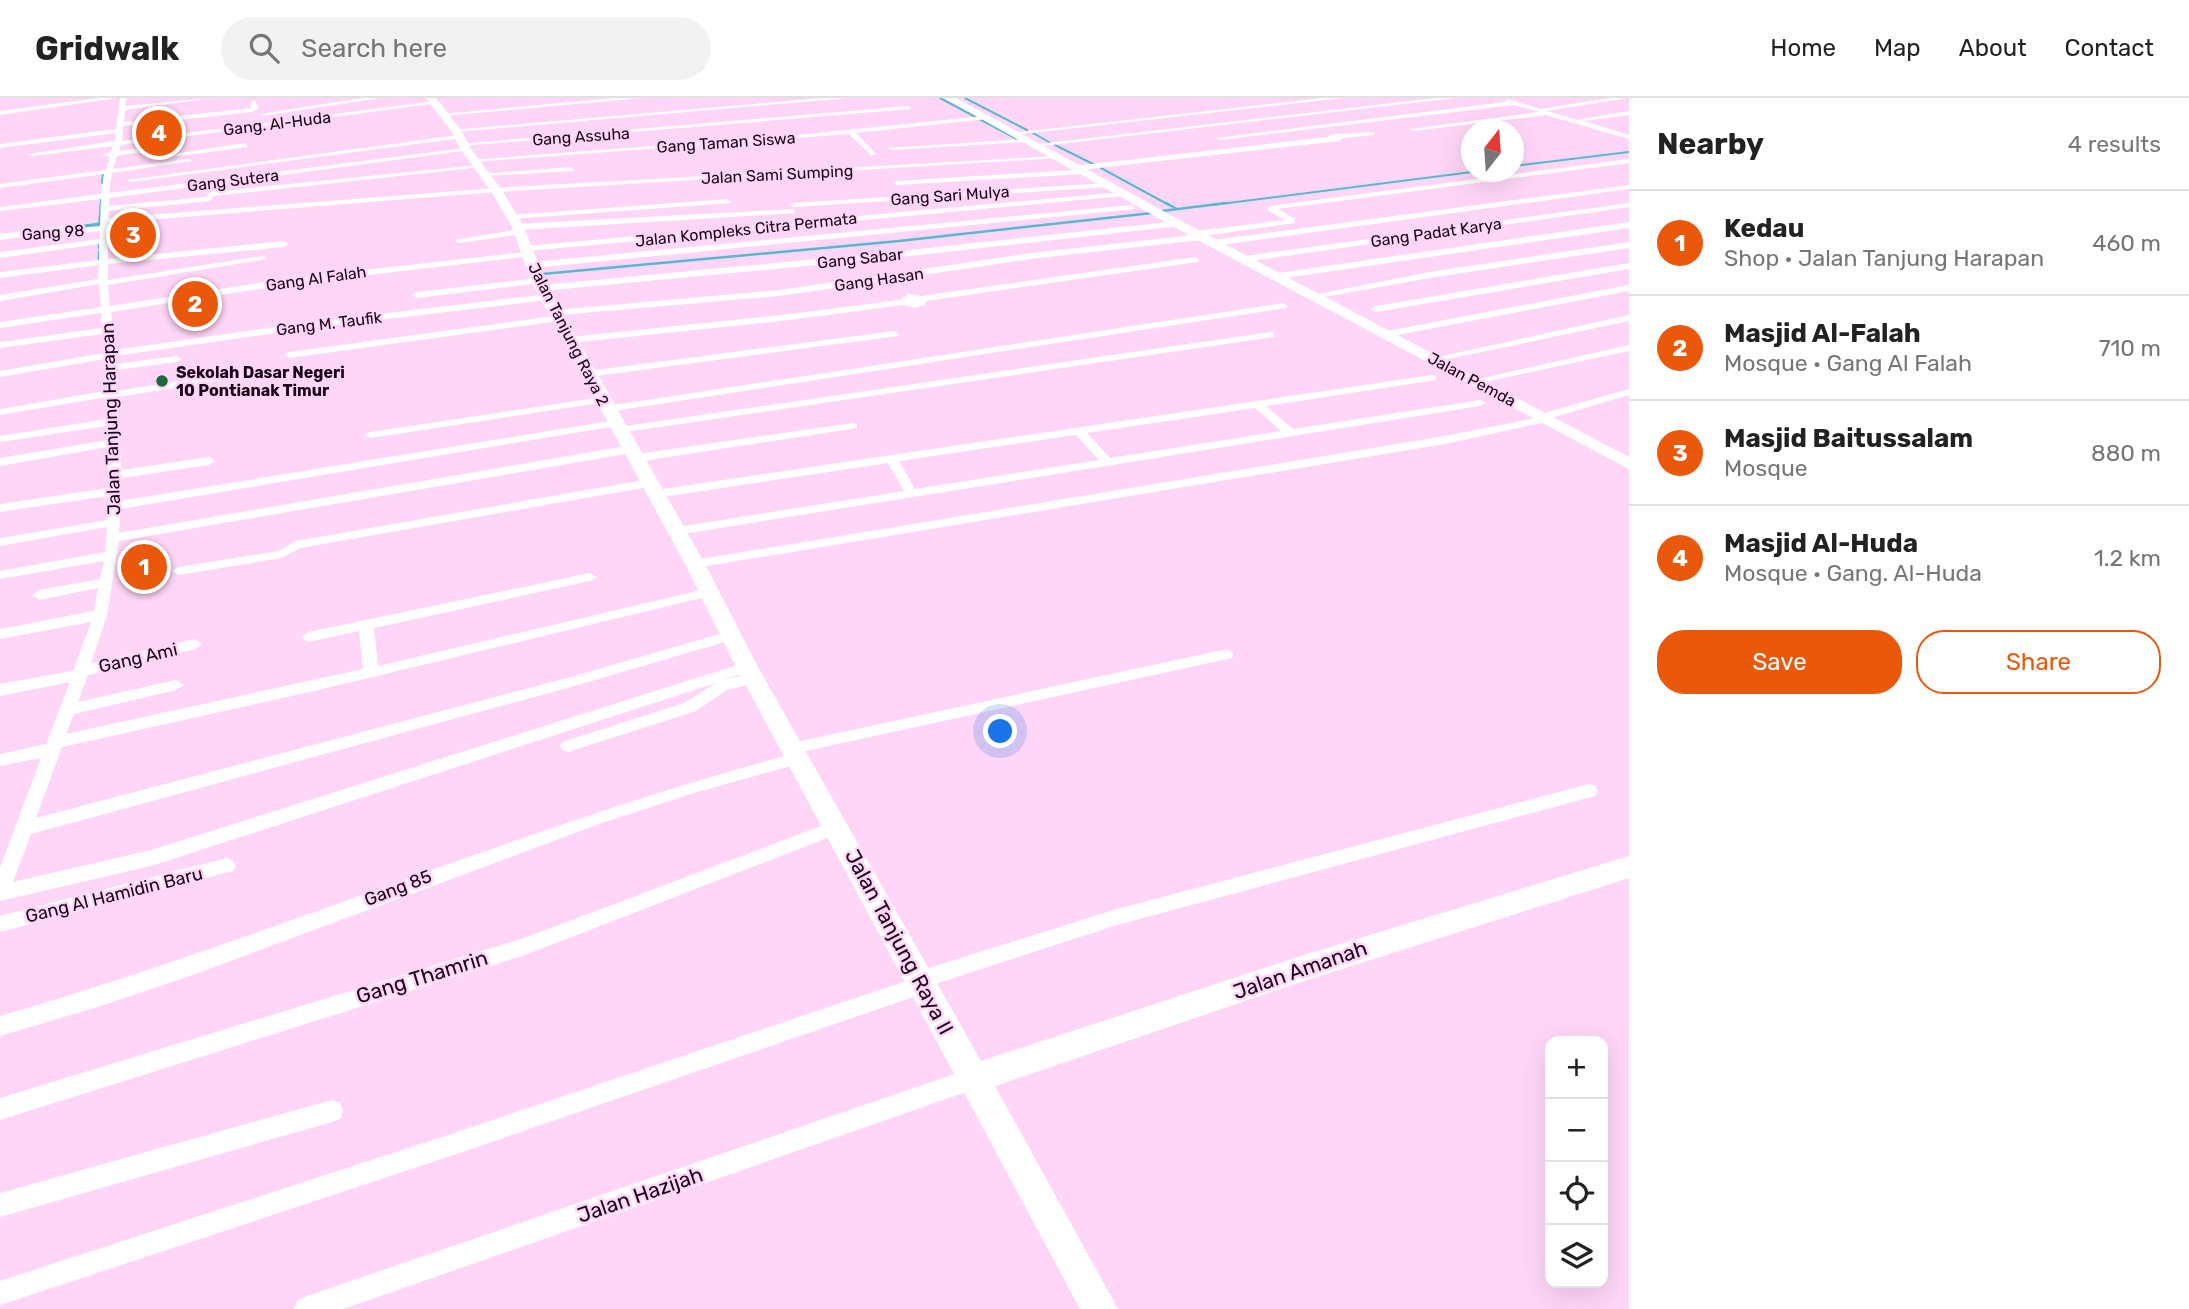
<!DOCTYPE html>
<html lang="en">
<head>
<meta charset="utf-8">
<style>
  body { margin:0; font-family:Rubik,sans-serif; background:#f2f2f2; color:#222 }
  .controls { position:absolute; right:21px; bottom:21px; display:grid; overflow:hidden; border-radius:14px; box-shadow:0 7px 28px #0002 }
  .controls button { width:63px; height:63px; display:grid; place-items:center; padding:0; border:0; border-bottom:2px solid #e0e0e0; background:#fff; color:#222; font:35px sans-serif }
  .compass { position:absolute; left:1461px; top:21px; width:63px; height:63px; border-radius:50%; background:#fff; box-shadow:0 7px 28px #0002; rotate:17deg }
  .you { position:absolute; left:1001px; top:634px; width:24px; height:24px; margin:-18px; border:5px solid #fff; border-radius:50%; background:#1a73e8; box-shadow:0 0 0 10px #1a73e833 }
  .badge { display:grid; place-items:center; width:46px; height:46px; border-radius:50%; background:#ea580c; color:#fff; font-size:23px; font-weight:700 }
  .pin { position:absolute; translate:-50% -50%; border:4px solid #fff; box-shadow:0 2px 7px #0006 }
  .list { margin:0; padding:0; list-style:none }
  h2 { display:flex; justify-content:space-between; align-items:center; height:91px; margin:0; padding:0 28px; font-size:30px }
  h2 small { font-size:23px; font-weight:400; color:#767676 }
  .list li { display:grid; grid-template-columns:46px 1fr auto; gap:21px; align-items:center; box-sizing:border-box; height:105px; padding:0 28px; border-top:2px solid #e0e0e0 }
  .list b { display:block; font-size:26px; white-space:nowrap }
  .list p { margin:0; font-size:23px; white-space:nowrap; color:#767676 }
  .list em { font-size:23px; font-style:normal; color:#767676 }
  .actions { display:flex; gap:14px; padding:21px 28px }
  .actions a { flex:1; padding:16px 0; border:2px solid #ea580c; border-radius:28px; text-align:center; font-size:24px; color:#ea580c }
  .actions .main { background:#ea580c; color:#fff }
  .icon { flex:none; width:38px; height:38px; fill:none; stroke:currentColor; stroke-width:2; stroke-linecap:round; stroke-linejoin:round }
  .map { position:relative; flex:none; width:1629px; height:1211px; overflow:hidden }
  header { display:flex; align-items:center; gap:42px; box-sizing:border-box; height:98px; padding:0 35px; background:#fff; border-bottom:2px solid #e0e0e0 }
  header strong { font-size:33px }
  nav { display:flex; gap:38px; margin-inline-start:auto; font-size:24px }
  .search { width:490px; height:63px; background:#f2f2f2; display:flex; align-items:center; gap:18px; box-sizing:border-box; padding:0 24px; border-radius:38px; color:#767676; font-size:26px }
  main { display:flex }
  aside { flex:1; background:#fff }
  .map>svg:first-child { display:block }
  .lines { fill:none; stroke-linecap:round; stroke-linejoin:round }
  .stream-far1 { stroke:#56bace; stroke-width:2 }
  .stream { stroke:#56bace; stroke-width:2.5 }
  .canal { fill:#56bace; fill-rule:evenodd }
  .street { fill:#fff; fill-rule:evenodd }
  .secondary { fill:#fff; fill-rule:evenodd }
  .poi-dot { fill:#1a6a3b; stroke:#ffd6f7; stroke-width:2.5 }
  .labels { text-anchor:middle; stroke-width:5; stroke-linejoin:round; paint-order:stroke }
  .far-street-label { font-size:16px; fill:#1a0417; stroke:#ffd6f7 }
  .far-poi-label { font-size:16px; font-weight:bold; fill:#1a0417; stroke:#ffd6f7; text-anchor:start }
  .street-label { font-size:18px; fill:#1a0417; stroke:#ffd6f7 }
  .near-street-label { font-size:21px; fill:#1a0417; stroke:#ffd6f7 }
</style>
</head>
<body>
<header>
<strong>Gridwalk</strong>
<div class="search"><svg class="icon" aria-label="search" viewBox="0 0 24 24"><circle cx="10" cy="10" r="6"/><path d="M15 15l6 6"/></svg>Search here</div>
<nav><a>Home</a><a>Map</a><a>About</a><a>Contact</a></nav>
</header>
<main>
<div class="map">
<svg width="1629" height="1211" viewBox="0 0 1629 1211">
  <rect width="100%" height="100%" fill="#ffd6f7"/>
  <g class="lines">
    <g class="stream-far1">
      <polyline points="940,0 1017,41"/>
      <polyline points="965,0 1027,32"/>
      <polyline points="1033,35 1049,44"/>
      <polyline points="1055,47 1095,67"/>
      <polyline points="1514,68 1629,54"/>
      <polyline points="1101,70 1169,107"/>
      <polyline points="102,85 103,75"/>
      <polyline points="101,107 101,100"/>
      <polyline points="1212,107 1472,74"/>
    </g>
    <g class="stream">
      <polyline points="1166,105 1177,111"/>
      <polyline points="1162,113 1226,105"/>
      <polyline points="99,129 101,105"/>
      <polyline points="99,146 99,150"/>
      <polyline points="99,154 99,162"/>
      <polyline points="542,176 899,143 1152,115"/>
    </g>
    <polygon class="canal" points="119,122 123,124 122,126 44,135 40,132"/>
    <g class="street">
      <polygon points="99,0 117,0 0,17 0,13"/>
      <polygon points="120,0 126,0 125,8 212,0 125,12 124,24 251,10 251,4 254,2 259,10 252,14 123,28 122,43 436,3 439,5 121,47 119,53 169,47 173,49 117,58 113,71 188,61 192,63 112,75 109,95 466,50 470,52 109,100 109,108 206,99 210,94 479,67 483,69 214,98 210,103 109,113 108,120 496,90 1057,58 1061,60 496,94 108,125 110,142 153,137 157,140 108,147 108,161 284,143 288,146 284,149 108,166 108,182 263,158 267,161 108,187 110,208 292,180 526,154 522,151 526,148 1124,94 1128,96 1124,98 528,153 532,156 531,158 292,186 111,214 114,252 311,224 547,196 552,199 547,202 311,230 115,258 116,266 176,258 181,261 176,264 116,272 117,293 267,269 272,272 267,275 118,299 121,372 209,359 215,363 209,367 121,380 120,403 616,322 622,325 616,328 120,411 119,435 632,347 638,351 632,355 119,443 107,517 91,565 195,541 202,546 195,551 88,577 78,604 176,582 184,587 176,592 74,616 66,636 363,571 359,533 308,544 301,539 308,534 590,475 597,479 590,483 374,530 378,568 710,490 717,494 710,498 314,593 62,649 36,720 571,579 730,533 737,538 735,541 571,589 31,736 13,784 151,752 747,564 752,565 755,569 752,573 722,582 754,575 762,580 759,584 727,592 696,613 568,654 562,652 560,648 562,644 684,605 716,585 151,768 0,803 0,770 41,660 0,668 0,656 46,646 70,584 0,598 0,586 73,573 91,524 0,541 0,531 94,513 98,490 39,502 32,497 39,492 100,481 104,463 0,481 0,473 105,454 107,429 0,448 0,440 107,422 108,398 0,414 0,406 108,390 108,349 0,368 0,360 108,342 107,328 0,344 0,338 107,321 107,299 0,317 0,311 106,293 105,261 0,279 0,273 104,255 103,236 0,250 0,244 102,230 101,215 0,230 0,224 101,209 99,186 0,203 0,197 98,181 99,167 0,180 0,174 99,162 99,146 0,160 0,154 100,141 100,133 68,137 59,134 0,142 0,136 60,128 69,131 100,128 101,101 0,113 0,109 101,96 104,76 0,90 0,86 106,72 110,59 102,57 111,54 113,48 32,58 28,56 115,43 116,35 0,50 0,46 116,31"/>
      <polygon points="363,0 380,0 263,18 260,16"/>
      <polygon points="615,0 641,0 444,18 441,16"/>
      <polygon points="822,0 848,0 456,34 453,32"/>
      <polygon points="1323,0 1344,0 1014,37 1011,35"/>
      <polygon points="1436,0 1456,0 1034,49 1030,47"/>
      <polygon points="1610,0 1627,0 1547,13 1577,22 1629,13 1629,17 1584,23 1629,37 1629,41 1546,17 1413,33 1410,31 1539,14 1514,7 1220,42 1216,40 1505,4 1507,1 1541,11"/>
      <polygon points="909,8 911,11 463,48 459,46"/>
      <polygon points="985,18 987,21 856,35 876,56 872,58 849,36 474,64 470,62 808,36"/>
      <polygon points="1373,34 1375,37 1343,40 1340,43 1080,72 1086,72 1083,76 897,87 893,85 897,83 1077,72 1074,68 1328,39 1331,36"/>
      <polygon points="459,37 461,40 131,84 127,82"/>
      <polygon points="1026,41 1028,44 892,52 888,50"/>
      <polygon points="245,45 248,49 171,59 167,57"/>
      <polygon points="1629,61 1629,65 1278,111 1295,121 1295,125 1204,138 1201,142 1031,161 779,198 561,217 564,220 559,223 289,260 284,257 289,254 555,218 551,215 556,212 779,192 1031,155 1193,137 1196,133 1285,122 1267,112 1270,108"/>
      <polygon points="571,69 574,73 485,78 481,76"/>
      <polygon points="1106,85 1109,89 794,109 790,107 794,105"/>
      <polygon points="1629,87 1629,91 1213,148 1209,145 1213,142"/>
      <polygon points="728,101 731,105 511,121 507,119 511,117"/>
      <polygon points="1629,105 1629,109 1244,164 1240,161 1244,158"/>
      <polygon points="1132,107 1135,111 533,170 529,167 533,164"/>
      <polygon points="793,111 796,115 518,132 514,129 518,126"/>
      <polygon points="1177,123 1180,124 1180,128 901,159 542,193 537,190 542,187 901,153"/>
      <polygon points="1629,124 1629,130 1278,181 1273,178 1278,175"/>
      <polygon points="520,131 524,134 523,136 459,145 455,142"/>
      <polygon points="1629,144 1629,150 1435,179 1313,201 1308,198 1435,173"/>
      <polygon points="1195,159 1199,162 1198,164 926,203 925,207 914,210 903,207 790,222 570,245 565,242 570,239 790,216 900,202 909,196 921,198"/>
      <polygon points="1629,165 1629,171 1376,214 1371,211 1376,208"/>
      <polygon points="538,180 543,183 541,185 417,200 412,197 417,194"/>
      <polygon points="1629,187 1629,193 1387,239 1382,236 1387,233"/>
      <polygon points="1283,205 1288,208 1286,210 607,314 601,311 607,308"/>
      <polygon points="1629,217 1629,223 1434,264 1429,261"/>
      <polygon points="894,233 899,236 898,238 588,279 583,276 588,273"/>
      <polygon points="1270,234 1274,235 1274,239 619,335 613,332 619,329"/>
      <polygon points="1629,247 1629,253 1475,286 1470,283"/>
      <path d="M1432,277L1436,278V282L1266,308L1293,331L1480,302L1486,305L1480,308L676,437L671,436V430L904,393L888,365L656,400L650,396L656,392ZM1255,310L1281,333L1110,360L1087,335ZM1076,337L1099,362L915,391L899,363Z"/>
      <polygon points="1629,291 1629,297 1551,320 1550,323 1445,346 695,470 688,466 695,462 1445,338 1536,320 1537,317"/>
      <polygon points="602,299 608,302 606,304 370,340 364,337 370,334"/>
      <polygon points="853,325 857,326 857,330 637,364 631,360 637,356"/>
      <polygon points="650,381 656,385 654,388 300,450 282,460 179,477 172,473 179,469 278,453 296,443"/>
      <path d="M1227,551L1234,556L1232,560L801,654L807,660L805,664L697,694L602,725L201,874L101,908L0,938V918C268,841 522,728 792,656L785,650L787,646Z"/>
      <polygon points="1589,686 1595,688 1598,693 1595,698 1117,827 932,887 929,894 922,896 442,1061 0,1207 0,1183 442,1039 909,882 912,876 919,873 1117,811"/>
      <polygon points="837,722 843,724 846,729 843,734 525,857 0,1022 0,1000 524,840"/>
      <polygon points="227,760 233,763 236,768 233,773 0,834 0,818"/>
      <polygon points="972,970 980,973 983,981 980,989 972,992 343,1211 294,1211 298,1202 307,1198"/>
      <polygon points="332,1002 340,1005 343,1013 340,1021 332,1024 0,1119 0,1095"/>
    </g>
    <g class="secondary">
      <polygon points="426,0 436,0 461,32 471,51 502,92 524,129 545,183 705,466 758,569 981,963 1304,857 1629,758 1629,780 1304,883 995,988 1118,1211 1080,1211 736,569 685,466 531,183 512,129 491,93 461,52 451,33"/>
      <polygon points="944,0 956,0 1200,133 1629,359 1629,371 1192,139"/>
    </g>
  </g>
  <circle class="poi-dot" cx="162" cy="283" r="7"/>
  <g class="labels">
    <g class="far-street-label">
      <text transform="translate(277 25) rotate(-7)" y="6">Gang. Al-Huda</text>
      <text transform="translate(581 38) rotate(-4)" y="6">Gang Assuha</text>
      <text transform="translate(726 44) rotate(-4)" y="6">Gang Taman Siswa</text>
      <text transform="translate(777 76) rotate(-3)" y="6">Jalan Sami Sumping</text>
      <text transform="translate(233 82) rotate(-7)" y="6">Gang Sutera</text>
      <text transform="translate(950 97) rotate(-4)" y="6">Gang Sari Mulya</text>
      <text transform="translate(746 131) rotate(-6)" y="6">Jalan Kompleks Citra Permata</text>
      <text transform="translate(53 134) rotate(-4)" y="6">Gang 98</text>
      <text transform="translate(1436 134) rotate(-8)" y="6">Gang Padat Karya</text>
      <text transform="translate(860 160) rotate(-6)" y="6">Gang Sabar</text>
      <text transform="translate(316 180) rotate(-8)" y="6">Gang Al Falah</text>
      <text transform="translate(879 181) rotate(-8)" y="6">Gang Hasan</text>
      <text transform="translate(329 225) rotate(-7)" y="6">Gang M. Taufik</text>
      <text transform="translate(569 236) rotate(63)" y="6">Jalan Tanjung Raya 2</text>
      <text transform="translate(1472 281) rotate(28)" y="6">Jalan Pemda</text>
    </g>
    <g class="far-poi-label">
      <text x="176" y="280">Sekolah Dasar Negeri<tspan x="176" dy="18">10 Pontianak Timur</tspan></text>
    </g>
    <g class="street-label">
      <text transform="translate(111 321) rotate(-92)" y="6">Jalan Tanjung Harapan</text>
      <text transform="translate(138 560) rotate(-13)" y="6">Gang Ami</text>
      <text transform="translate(398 790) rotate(-21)" y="6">Gang 85</text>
      <text transform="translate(114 797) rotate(-14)" y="6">Gang Al Hamidin Baru</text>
    </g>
    <g class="near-street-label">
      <text transform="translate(899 844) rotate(62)" y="7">Jalan Tanjung Raya II</text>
      <text transform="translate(1300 872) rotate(-19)" y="7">Jalan Amanah</text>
      <text transform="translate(422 879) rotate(-17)" y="7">Gang Thamrin</text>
      <text transform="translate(640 1097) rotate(-19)" y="7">Jalan Hazijah</text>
    </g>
  </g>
</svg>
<div class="controls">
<button>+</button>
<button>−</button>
<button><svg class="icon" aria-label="locate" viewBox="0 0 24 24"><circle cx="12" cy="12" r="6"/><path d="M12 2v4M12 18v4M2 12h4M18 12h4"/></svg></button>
<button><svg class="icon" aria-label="layers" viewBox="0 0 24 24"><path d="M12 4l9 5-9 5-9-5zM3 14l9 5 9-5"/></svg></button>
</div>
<svg class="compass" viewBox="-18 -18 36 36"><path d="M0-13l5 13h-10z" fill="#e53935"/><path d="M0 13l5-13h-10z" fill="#767676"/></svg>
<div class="you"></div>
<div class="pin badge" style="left:144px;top:469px">1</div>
<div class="pin badge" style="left:195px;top:206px">2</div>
<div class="pin badge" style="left:133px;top:137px">3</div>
<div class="pin badge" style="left:159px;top:35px">4</div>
</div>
<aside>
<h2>Nearby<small>4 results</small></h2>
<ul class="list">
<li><span class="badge">1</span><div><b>Kedau</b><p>Shop · Jalan Tanjung Harapan</p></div><em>460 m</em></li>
<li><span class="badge">2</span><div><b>Masjid Al-Falah</b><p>Mosque · Gang Al Falah</p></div><em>710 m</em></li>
<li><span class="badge">3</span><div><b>Masjid Baitussalam</b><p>Mosque</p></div><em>880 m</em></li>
<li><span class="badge">4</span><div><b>Masjid Al-Huda</b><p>Mosque · Gang. Al-Huda</p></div><em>1.2 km</em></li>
</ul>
<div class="actions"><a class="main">Save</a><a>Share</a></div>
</aside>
</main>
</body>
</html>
